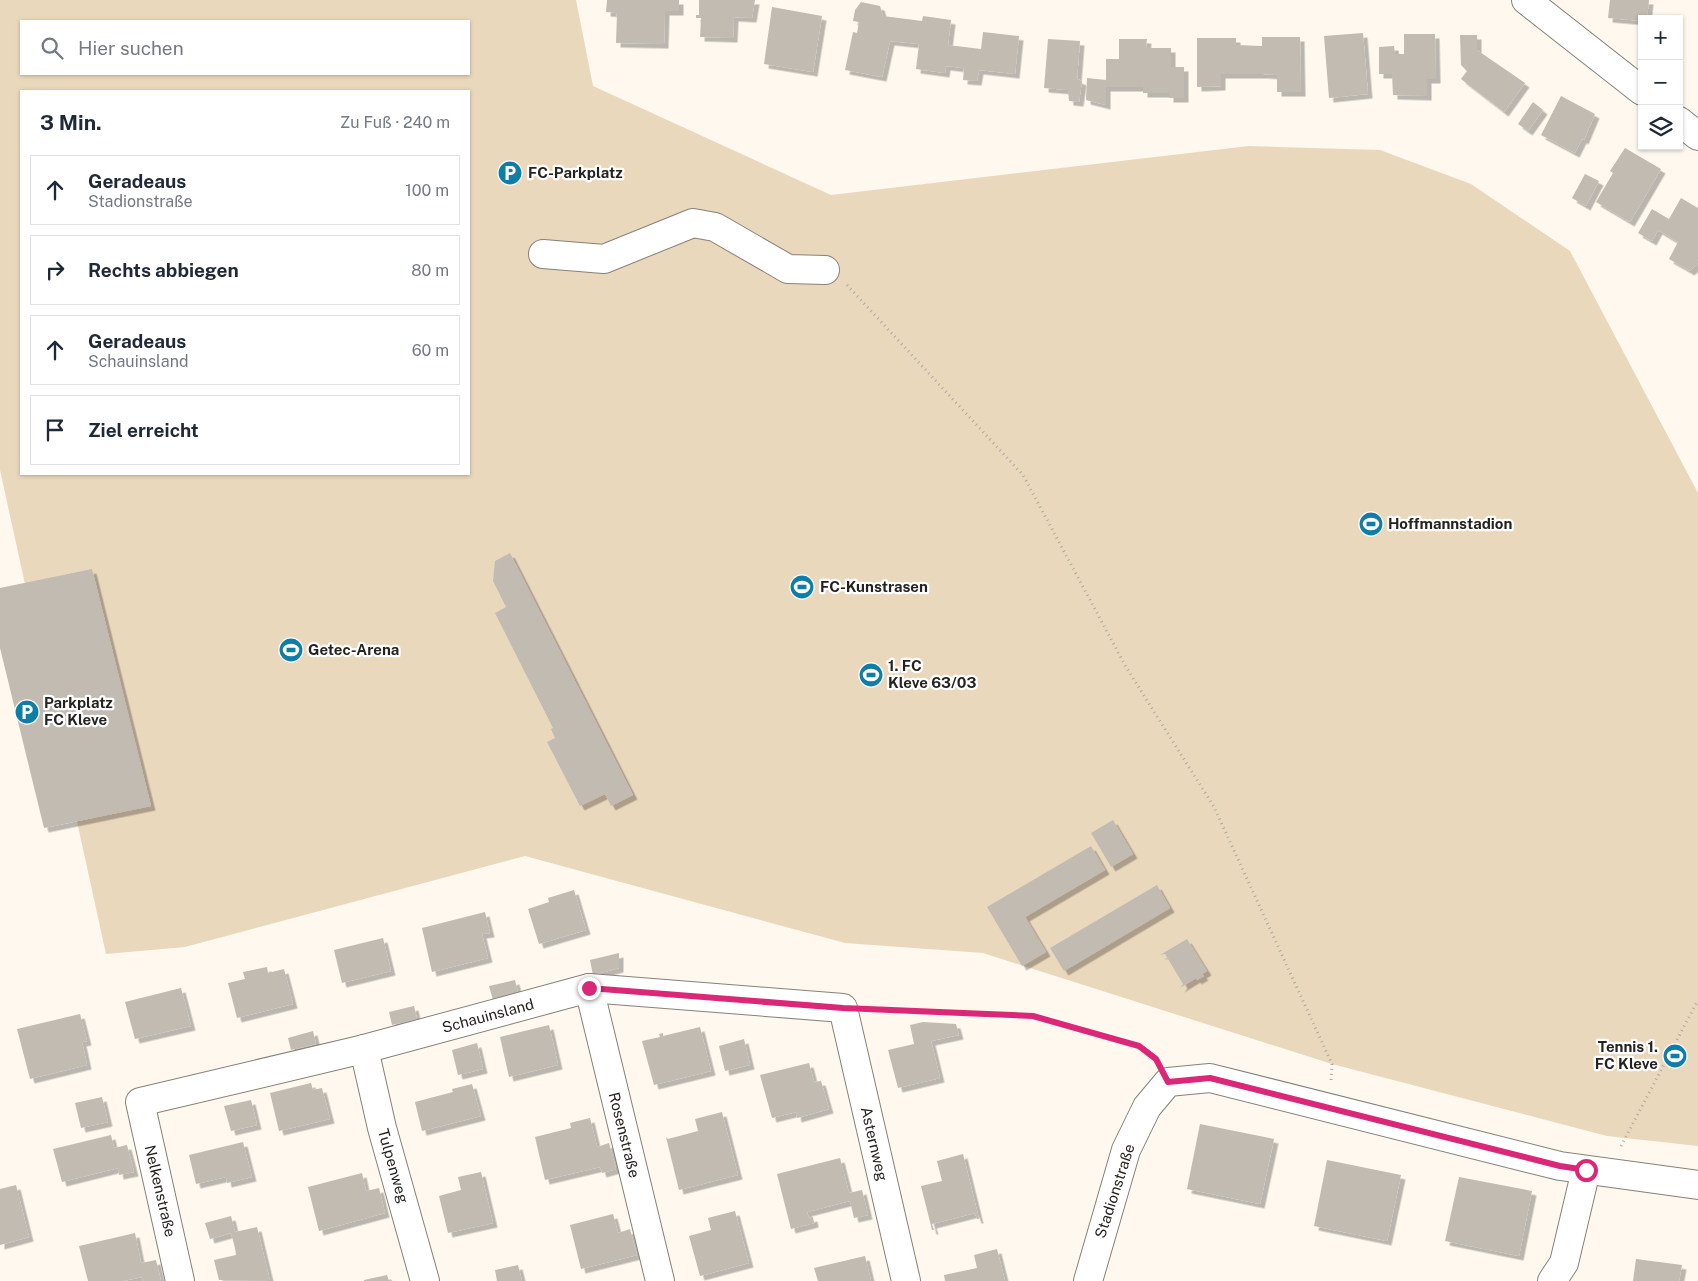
<!DOCTYPE html>
<html lang="de">
<head>
<meta charset="utf-8">
<style>
  body { margin:0; font-family:"Public Sans",sans-serif; background:#f2f2f3; color:#1f2937 }
  .controls { position:absolute; right:15px; top:15px; display:grid; overflow:hidden; border-radius:0px; box-shadow:0 1px 4px #0004 }
  .controls button { width:45px; height:45px; display:grid; place-items:center; padding:0; border:0; border-bottom:1px solid #e0e1e3; background:#fff; color:#1f2937; font:25px sans-serif }
  .stop { position:absolute; width:15px; height:15px; margin:-11px; border:4px solid #db2777; border-radius:50%; background:#fff }
  .stop.end { background:#db2777; border-color:#fff; box-shadow:0 1px 5px #0008 }
  .list { margin:0; padding:0; list-style:none }
  h2 { display:flex; justify-content:space-between; align-items:center; height:65px; margin:0; padding:0 20px; font-size:21px }
  h2 small { font-size:16px; font-weight:400; color:#747a83 }
  .list li { display:grid; grid-template-columns:32px 1fr auto; gap:15px; align-items:center; box-sizing:border-box; height:70px; margin:0 10px 10px; padding:0 10px; border:1px solid #e0e1e3; border-radius:0px }
  .list b { display:block; font-size:19px; white-space:nowrap }
  .list p { margin:0; font-size:16px; white-space:nowrap; color:#747a83 }
  .list em { font-size:16px; font-style:normal; color:#747a83 }
  .icon { flex:none; width:28px; height:28px; fill:none; stroke:currentColor; stroke-width:2; stroke-linecap:round; stroke-linejoin:round }
  .map { position:relative; flex:none; width:1698px; height:1281px; overflow:hidden }
  .search { position:absolute; background:#fff; box-shadow:0 1px 4px #0004; left:20px; top:20px; width:450px; height:55px; display:flex; align-items:center; gap:12px; box-sizing:border-box; padding:0 18px; border-radius:0px; color:#747a83; font-size:19px }
  .panel { position:absolute; background:#fff; box-shadow:0 1px 4px #0004; left:20px; top:90px; width:450px; height:385px; border-radius:0px }
  .map>svg:first-child { display:block }
  .pitch { fill:#ead8bc; fill-rule:evenodd }
  .building { fill:#c1bbb2; filter:url(#shadow) }
  .lines { fill:none; stroke-linecap:round; stroke-linejoin:round }
  .minor-casing { stroke:#878179; stroke-width:30 }
  .path { stroke:#aea9a1; stroke-width:3; stroke-dasharray:1 4; stroke-linecap:butt }
  .minor { stroke:#fff; stroke-width:28 }
  .route { stroke:#db2777; stroke-width:6 }
  .labels { text-anchor:middle; stroke-width:4.5; stroke-linejoin:round; paint-order:stroke }
  .poi-label { font-size:15px; font-weight:bold; fill:#25231f; stroke:#fff; text-anchor:start }
  .street-label { font-size:15px; fill:#25231f; stroke:#fff }
</style>
</head>
<body>
<div class="map">
<svg width="1698" height="1281" viewBox="0 0 1698 1281">
  <defs>
    <filter id="shadow"><feDropShadow dx="4.5" dy="4.5" stdDeviation="0" flood-color="#0004"/></filter>
  </defs>
  <rect width="100%" height="100%" fill="#fef8ee"/>
  <path class="pitch" d="M0,0H576L593,86L831,195L1249,146L1380,150L1471,184L1570,251L1698,493V1146L1607,1136L1332,1064L983,953L845,943L525,856L185,947L106,954L0,470ZM21,21H469V74H21ZM21,91H469V474H21Z"/>
  <g class="building">
    <polygon points="607,0 679,0 679,11 665,11 664,44 616,43 617,13 606,12"/>
    <polygon points="699,0 755,0 752,18 734,17 733,38 700,37 701,18 696,18 696,15 699,15"/>
    <polygon points="1610,0 1649,0 1647,19 1642,19 1642,21 1608,18"/>
    <polygon points="861,2 880,6 883,16 922,21 923,16 951,20 948,45 981,49 983,32 1019,36 1015,74 979,70 977,81 963,80 964,68 946,66 945,73 916,69 919,44 890,41 882,77 845,70 853,32 857,33 859,22 853,21 855,10"/>
    <polygon points="772,7 822,16 813,72 764,64"/>
    <polygon points="1363,33 1368,94 1329,98 1324,36"/>
    <polygon points="1404,34 1435,34 1436,79 1427,79 1427,96 1393,95 1392,74 1379,74 1379,47 1394,46 1395,54 1404,54"/>
    <polygon points="1460,35 1477,35 1477,50 1525,83 1504,112 1461,79 1467,71 1461,65"/>
    <polygon points="1262,37 1300,37 1301,92 1277,92 1277,75 1263,74 1221,74 1221,86 1197,87 1197,38 1236,38 1236,45 1262,46"/>
    <polygon points="1048,39 1080,41 1077,79 1082,81 1079,102 1069,101 1068,90 1044,88"/>
    <polygon points="1119,39 1147,39 1146,48 1171,48 1171,67 1184,67 1184,98 1169,98 1169,93 1143,93 1143,87 1106,87 1106,105 1086,100 1087,78 1106,80 1106,59 1119,59"/>
    <polygon points="1561,96 1595,114 1584,140 1582,139 1575,153 1541,135"/>
    <polygon points="1533,102 1543,110 1528,131 1518,124"/>
    <polygon points="1625,148 1661,169 1630,222 1596,202 1613,173 1610,171"/>
    <polygon points="1585,174 1599,181 1586,206 1572,198"/>
    <polygon points="1681,198 1698,208 1698,263 1690,271 1669,259 1678,242 1658,230 1652,241 1638,233 1652,209 1669,219"/>
    <polygon points="510,553 633,795 611,806 605,794 580,806 547,742 555,738 551,729 553,728 495,613 506,607 493,581 495,561"/>
    <polygon points="92,569 151,806 44,828 0,648 0,588"/>
    <polygon points="1113,820 1133,854 1111,867 1091,833"/>
    <polygon points="1091,846 1105,870 1025,917 1046,952 1022,966 987,907"/>
    <polygon points="1157,885 1170,908 1064,971 1050,948"/>
    <polygon points="574,890 586,930 539,944 528,909 549,902 548,898"/>
    <polygon points="485,912 490,933 482,934 488,958 432,972 422,928"/>
    <polygon points="383,938 391,971 342,983 334,950"/>
    <polygon points="1187,939 1207,971 1202,974 1204,976 1197,980 1196,978 1180,988 1183,984 1165,954 1160,955"/>
    <polygon points="619,953 619,968 593,975 590,960"/>
    <polygon points="267,967 268,973 284,969 293,1004 237,1018 228,983 245,979 243,972"/>
    <polygon points="515,980 518,993 493,1000 489,986"/>
    <polygon points="181,988 191,1026 135,1039 125,1002"/>
    <polygon points="414,1006 417,1019 392,1025 389,1012"/>
    <polygon points="80,1014 87,1041 82,1042 87,1065 30,1079 17,1029"/>
    <polygon points="923,1022 956,1024 959,1035 931,1041 940,1078 898,1088 888,1050 914,1044 910,1025"/>
    <polygon points="549,1025 558,1065 509,1077 500,1037"/>
    <polygon points="700,1027 711,1071 654,1085 642,1041 660,1037 659,1034 663,1033 663,1036"/>
    <polygon points="313,1031 316,1044 291,1050 288,1038"/>
    <polygon points="744,1039 750,1065 725,1071 719,1046"/>
    <polygon points="477,1043 483,1069 458,1075 452,1050"/>
    <polygon points="809,1063 814,1082 821,1081 829,1109 797,1118 796,1112 772,1118 760,1075"/>
    <polygon points="311,1083 313,1090 322,1088 330,1119 279,1131 270,1093"/>
    <polygon points="472,1084 481,1116 422,1131 415,1102 453,1092 452,1089"/>
    <polygon points="102,1097 108,1122 81,1128 75,1103"/>
    <polygon points="251,1100 257,1125 231,1131 224,1106"/>
    <polygon points="722,1112 738,1175 679,1190 666,1137 668,1139 698,1131 695,1119"/>
    <polygon points="590,1118 597,1147 609,1143 616,1169 602,1173 600,1167 545,1180 535,1137 571,1128 570,1123"/>
    <polygon points="1200,1124 1274,1139 1260,1204 1187,1189"/>
    <polygon points="111,1135 114,1148 127,1145 134,1172 119,1175 118,1168 62,1182 53,1149"/>
    <polygon points="243,1142 252,1177 227,1183 226,1177 196,1184 189,1155"/>
    <polygon points="963,1154 979,1219 977,1219 975,1213 932,1224 934,1230 932,1230 921,1186 942,1181 937,1161"/>
    <polygon points="840,1158 849,1193 862,1190 868,1215 854,1218 850,1201 807,1212 809,1218 813,1217 814,1223 791,1229 777,1174"/>
    <polygon points="1327,1160 1401,1175 1387,1241 1314,1226"/>
    <polygon points="481,1172 493,1223 448,1233 439,1196 461,1190 458,1177"/>
    <polygon points="362,1173 366,1191 379,1188 385,1213 319,1231 308,1187"/>
    <polygon points="1459,1177 1532,1191 1519,1256 1445,1241"/>
    <polygon points="16,1185 29,1237 0,1245 0,1189"/>
    <polygon points="735,1211 749,1263 700,1276 689,1236 711,1230 708,1218"/>
    <polygon points="613,1214 618,1233 630,1229 637,1255 581,1269 570,1225"/>
    <polygon points="231,1216 235,1232 257,1227 270,1281 219,1280 214,1260 236,1255 235,1248 231,1233 210,1239 205,1223"/>
    <polygon points="135,1233 141,1263 156,1260 161,1281 143,1281 142,1277 123,1281 88,1281 79,1246"/>
    <polygon points="997,1249 1005,1281 945,1281 944,1275 977,1268 974,1255"/>
    <polygon points="865,1256 871,1281 818,1281 814,1268"/>
    <polygon points="1636,1259 1682,1265 1679,1281 1633,1281"/>
    <polygon points="518,1265 522,1281 497,1281 495,1270"/>
    <polygon points="387,1275 389,1281 364,1281 364,1280"/>
  </g>
  <g class="lines">
    <defs>
      <g id="minor">
        <polyline points="1526,0 1642,91"/>
        <polyline points="1679,121 1698,136"/>
        <polyline points="543,254 604,259 693,223 715,227 788,269 825,270"/>
        <polyline points="589,988 660,1281"/>
        <polyline points="364,1049 382,1128 425,1281"/>
        <polyline points="180,1281 140,1102 364,1049 589,988 843,1008 906,1281"/>
        <polyline points="1088,1281 1126,1150 1147,1107 1168,1082 1210,1078 1560,1166 1698,1185"/>
        <polyline points="1552,1281 1564,1263 1586,1170"/>
      </g>
    </defs>
    <use href="#minor" class="minor-casing"/>
    <g class="path">
      <polyline points="847,285 1023,475 1126,667 1214,807 1332,1064 1331,1080"/>
      <polyline points="873,1009 1033,1016 1139,1046 1154,1057"/>
      <polyline points="1621,1146 1698,1000"/>
    </g>
    <use href="#minor" class="minor"/>
  </g>
  <g class="lines">
    <polyline class="route" points="589,988 843,1008 1033,1016 1139,1046 1156,1059 1168,1082 1210,1078 1560,1166 1586,1170"/>
  </g>
  <defs>
    <symbol id="parking-disc" viewBox="-11 -11 22 22"><circle r="9.5" fill="#0f7ea7" stroke="#fff"/><path d="M-3.5-5.5H1a3.5 3.5 0 0 1 0 7H-1V5.5H-3.5ZM-1-3.4V-.6H.8a1.4 1.4 0 0 0 0-2.8Z" fill="#fff"/></symbol>
    <symbol id="stadium-disc" viewBox="-11 -11 22 22"><circle r="9.5" fill="#0f7ea7" stroke="#fff"/><path d="M0-5a6.5 5 0 1 0 0 10a6.5 5 0 1 0 0-10ZM-3.5-1.8h7v3.6h-7Z" fill="#fff"/></symbol>
  </defs>
  <g fill-rule="evenodd">
    <use href="#parking-disc" x="496" y="159" width="28" height="28"/>
    <use href="#stadium-disc" x="1357" y="510" width="28" height="28"/>
    <use href="#stadium-disc" x="788" y="573" width="28" height="28"/>
    <use href="#stadium-disc" x="277" y="636" width="28" height="28"/>
    <use href="#stadium-disc" x="857" y="661" width="28" height="28"/>
    <use href="#parking-disc" x="13" y="698" width="28" height="28"/>
    <use href="#stadium-disc" x="1661" y="1042" width="28" height="28"/>
  </g>
  <g class="labels">
    <g class="poi-label">
      <text x="528" y="178">FC-Parkplatz</text>
      <text x="1388" y="529">Hoffmannstadion</text>
      <text x="820" y="592">FC-Kunstrasen</text>
      <text x="308" y="655">Getec-Arena</text>
      <text x="888" y="671">1. FC<tspan x="888" dy="17">Kleve 63/03</tspan></text>
      <text x="44" y="708">Parkplatz<tspan x="44" dy="17">FC Kleve</tspan></text>
      <text x="1658" y="1052" text-anchor="end">Tennis 1.<tspan x="1658" dy="17">FC Kleve</tspan></text>
    </g>
    <g class="street-label">
      <text transform="translate(488 1016) rotate(-15)" y="5">Schauinsland</text>
      <text transform="translate(624 1135) rotate(76)" y="5">Rosenstraße</text>
      <text transform="translate(874 1144) rotate(77)" y="5">Asternweg</text>
      <text transform="translate(393 1166) rotate(74)" y="5">Tulpenweg</text>
      <text transform="translate(160 1191) rotate(77)" y="5">Nelkenstraße</text>
      <text transform="translate(1115 1191) rotate(-72)" y="5">Stadionstraße</text>
    </g>
  </g>
</svg>
<div class="controls">
<button>+</button>
<button>−</button>
<button><svg class="icon" aria-label="layers" viewBox="0 0 24 24"><path d="M12 4l9 5-9 5-9-5zM3 14l9 5 9-5"/></svg></button>
</div>
<div class="stop" style="left:1586px;top:1170px"></div>
<div class="stop end" style="left:589px;top:988px"></div>
<div class="search"><svg class="icon" aria-label="search" viewBox="0 0 24 24"><circle cx="10" cy="10" r="6"/><path d="M15 15l6 6"/></svg>Hier suchen</div>
<section class="panel">
<h2>3 Min.<small>Zu Fuß · 240 m</small></h2>
<ul class="list">
<li><svg class="icon" aria-label="ahead" viewBox="0 0 24 24"><path d="M12 20V5M6 11l6-6 6 6"/></svg><div><b>Geradeaus</b><p>Stadionstraße</p></div><em>100 m</em></li>
<li><svg class="icon" aria-label="right" viewBox="0 0 24 24"><path d="M7 20v-9h11M14 6l5 5-5 5"/></svg><div><b>Rechts abbiegen</b></div><em>80 m</em></li>
<li><svg class="icon" aria-label="ahead" viewBox="0 0 24 24"><path d="M12 20V5M6 11l6-6 6 6"/></svg><div><b>Geradeaus</b><p>Schauinsland</p></div><em>60 m</em></li>
<li><svg class="icon" aria-label="arrive" viewBox="0 0 24 24"><path d="M6 21V4h12l-3 4 3 4H6"/></svg><div><b>Ziel erreicht</b></div></li>
</ul>
</section>
</div>
</body>
</html>
